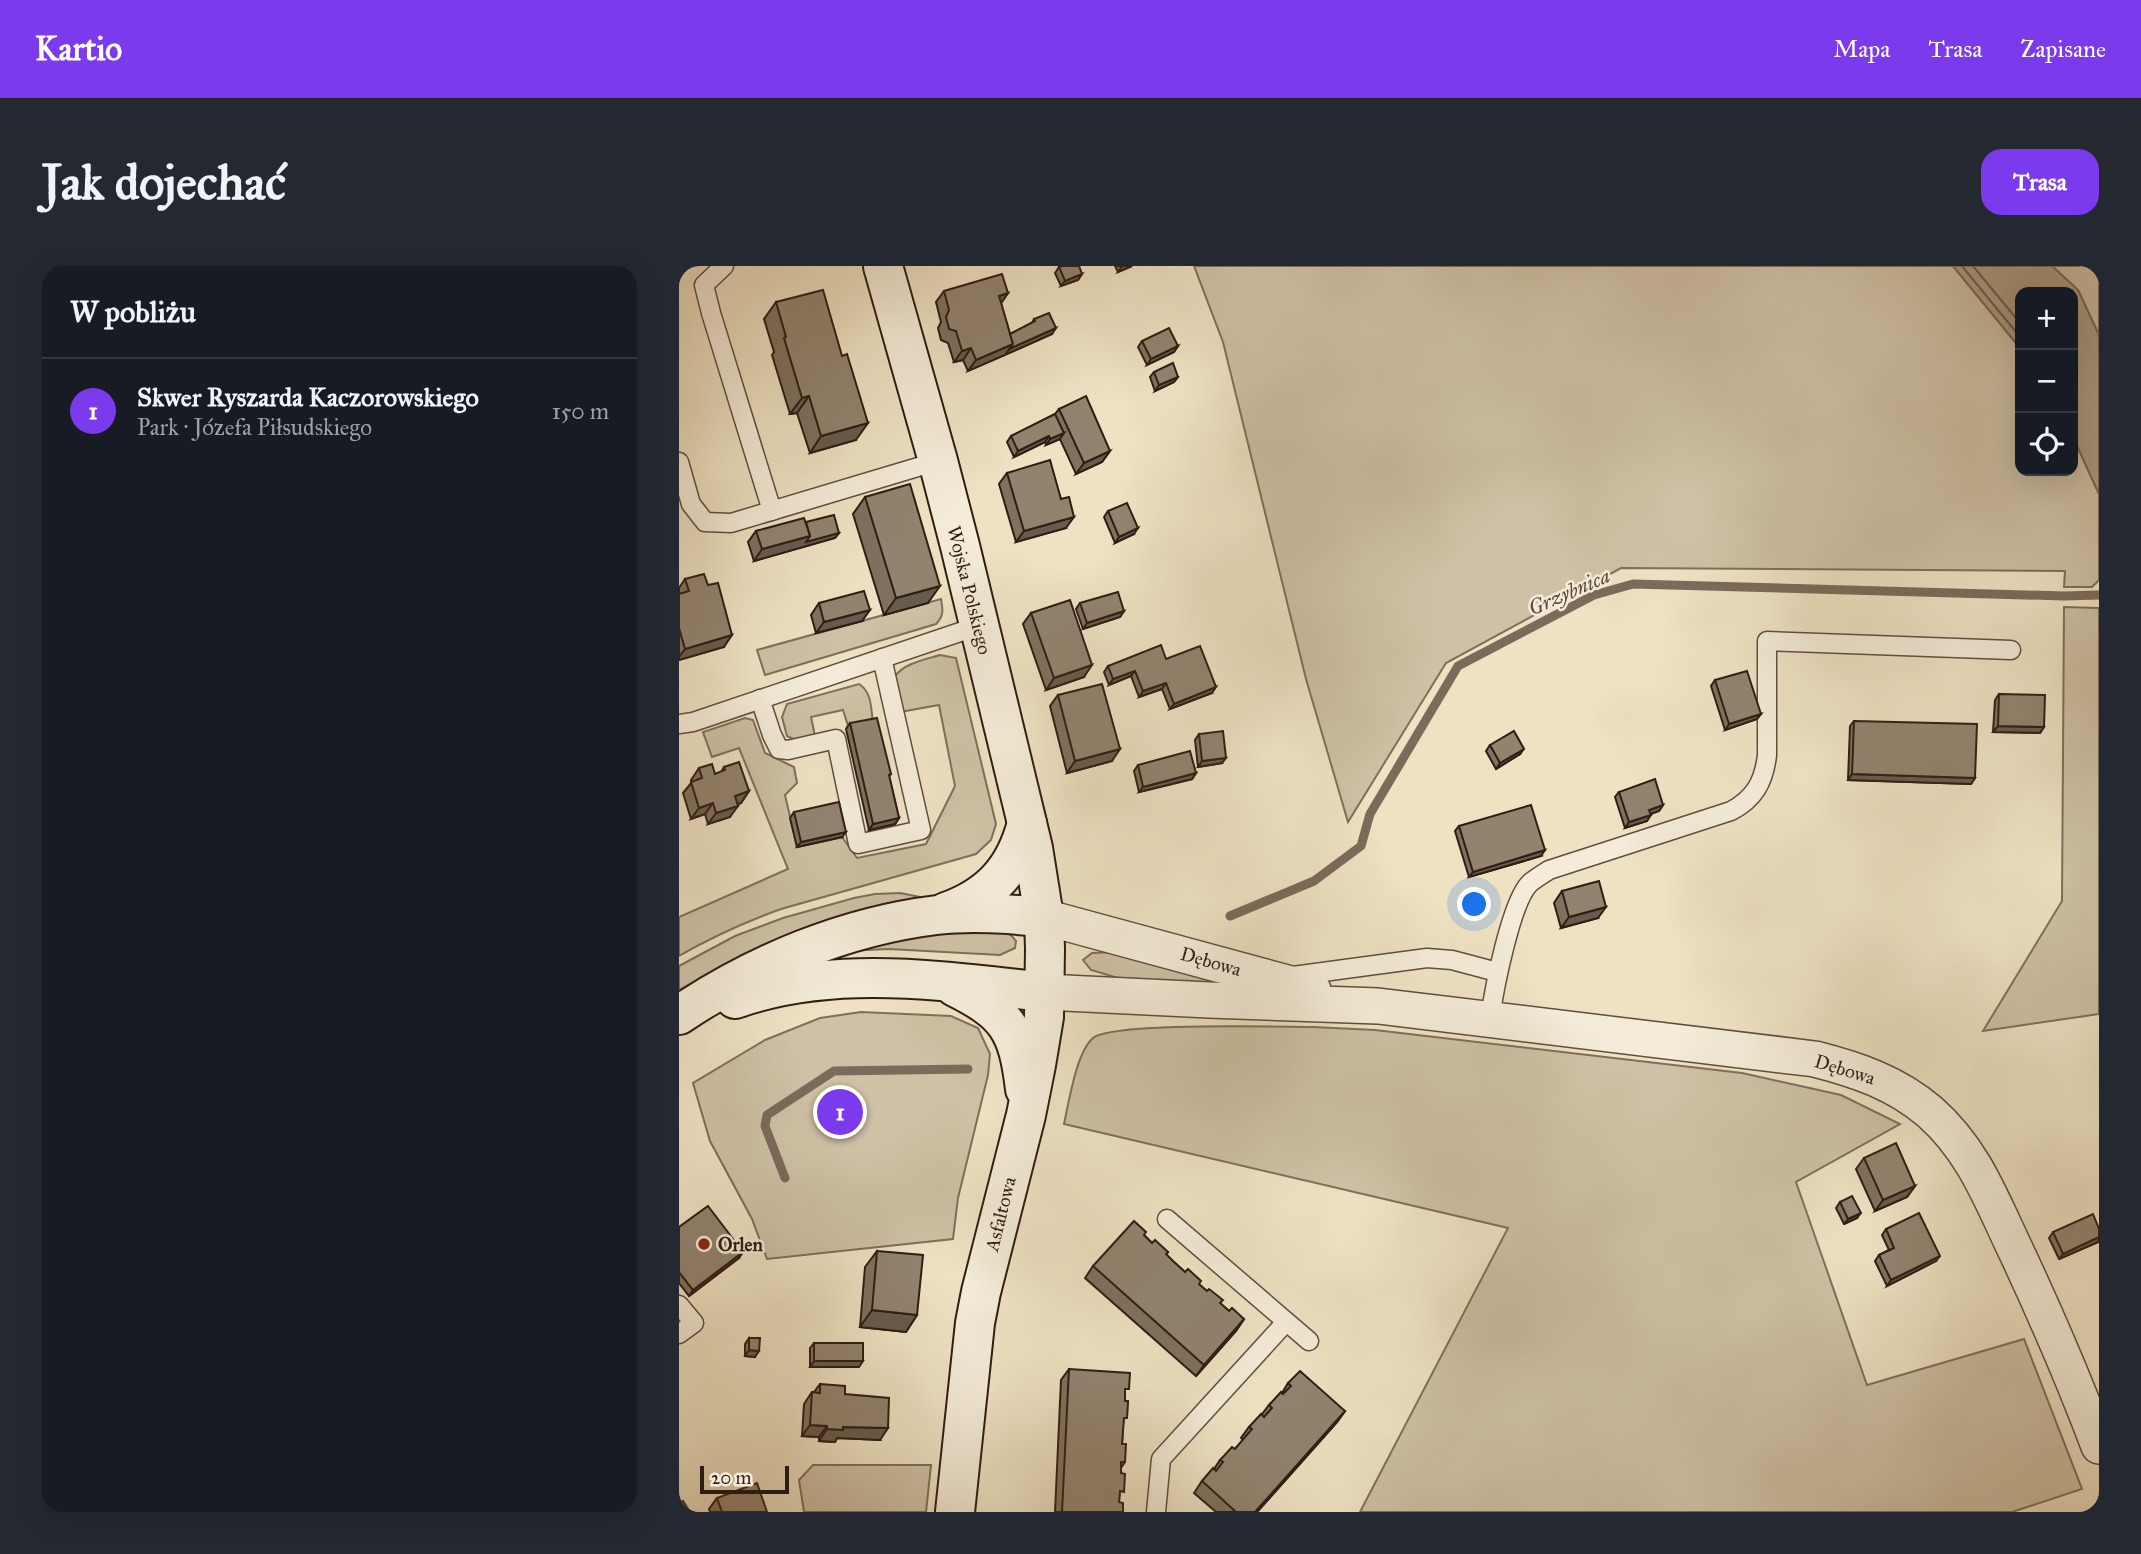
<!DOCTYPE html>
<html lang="pl">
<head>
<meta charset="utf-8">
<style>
  body { margin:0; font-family:"IM FELL Great Primer",serif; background:#242831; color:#f1f3f6 }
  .controls { position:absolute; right:21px; top:21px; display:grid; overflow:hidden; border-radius:14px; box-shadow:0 7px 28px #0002 }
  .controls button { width:63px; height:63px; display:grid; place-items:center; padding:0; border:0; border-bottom:2px solid #363941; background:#171b24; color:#f1f3f6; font:35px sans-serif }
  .scale { position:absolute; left:21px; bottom:18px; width:89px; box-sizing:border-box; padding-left:7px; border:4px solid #2f1d14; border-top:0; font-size:19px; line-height:24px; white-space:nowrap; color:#2f1d14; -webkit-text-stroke:5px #f4ecd8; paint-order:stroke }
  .you { position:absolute; left:796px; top:639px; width:24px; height:24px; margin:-18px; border:5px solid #fff; border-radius:50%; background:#1a73e8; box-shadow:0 0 0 10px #1a73e833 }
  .badge { display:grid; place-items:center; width:46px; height:46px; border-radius:50%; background:#7c3aed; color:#fff; font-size:23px; font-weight:700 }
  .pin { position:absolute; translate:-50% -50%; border:4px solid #fff; box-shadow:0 2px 7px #0006 }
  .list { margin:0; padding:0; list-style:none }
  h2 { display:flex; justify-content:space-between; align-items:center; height:91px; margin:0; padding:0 28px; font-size:30px }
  h2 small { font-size:23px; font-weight:400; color:#9ea1a6 }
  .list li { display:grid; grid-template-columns:46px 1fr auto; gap:21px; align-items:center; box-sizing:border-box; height:105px; padding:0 28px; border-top:2px solid #363941 }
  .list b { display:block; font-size:26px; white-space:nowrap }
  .list p { margin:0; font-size:23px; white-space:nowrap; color:#9ea1a6 }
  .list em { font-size:23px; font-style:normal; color:#9ea1a6 }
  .icon { flex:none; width:38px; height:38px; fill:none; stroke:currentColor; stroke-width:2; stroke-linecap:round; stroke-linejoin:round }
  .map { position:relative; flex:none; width:1420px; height:1246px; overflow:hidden; border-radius:21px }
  header { display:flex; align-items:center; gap:42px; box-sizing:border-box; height:98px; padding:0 35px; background:#7c3aed; color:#fff }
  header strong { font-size:33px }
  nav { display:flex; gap:38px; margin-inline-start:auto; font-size:24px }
  .intro { display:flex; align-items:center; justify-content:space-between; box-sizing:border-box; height:168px; padding:0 42px }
  h1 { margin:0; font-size:49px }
  .button { padding:18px 32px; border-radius:21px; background:#7c3aed; color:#fff; font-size:24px; font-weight:700 }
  main { display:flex; gap:42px; padding:0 42px }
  aside { flex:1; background:#171b24; border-radius:21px; box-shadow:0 7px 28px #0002 }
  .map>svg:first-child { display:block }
  .green { fill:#cec1a5; stroke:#7e6f5c; stroke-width:2 }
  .water { fill:#ad9f88; stroke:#7b6b5a; stroke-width:2 }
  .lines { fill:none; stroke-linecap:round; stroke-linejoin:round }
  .shore { stroke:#6e5e4e; stroke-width:2 }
  .stream { stroke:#7b6b5a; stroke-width:9 }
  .lane-casing { stroke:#5f4e40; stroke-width:21 }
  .street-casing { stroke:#5f4e40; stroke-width:38 }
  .secondary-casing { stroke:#2f1d14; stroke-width:42 }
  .lane { stroke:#f4ecd8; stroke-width:18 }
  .street { stroke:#f4ecd8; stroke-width:35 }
  .secondary { stroke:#f4ecd8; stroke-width:38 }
  .wall { fill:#7e715f; stroke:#2f1d14; stroke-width:2 }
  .shaded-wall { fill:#665c4e; stroke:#2f1d14; stroke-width:2 }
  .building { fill:#92836f; stroke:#2f1d14; stroke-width:2 }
  .poi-dot { fill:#8f2418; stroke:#f4ecd8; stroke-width:2.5 }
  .labels { text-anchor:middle; stroke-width:5; stroke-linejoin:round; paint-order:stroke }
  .street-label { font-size:19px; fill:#2f1d14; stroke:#f4ecd8 }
  .poi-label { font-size:19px; font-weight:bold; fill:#2f1d14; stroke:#f4ecd8; text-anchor:start }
  .water-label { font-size:21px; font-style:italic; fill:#5b4a3d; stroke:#f4ecd8 }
</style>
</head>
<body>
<header>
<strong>Kartio</strong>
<nav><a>Mapa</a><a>Trasa</a><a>Zapisane</a></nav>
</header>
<div class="intro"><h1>Jak dojechać</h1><a class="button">Trasa</a></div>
<main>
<aside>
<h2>W pobliżu<small></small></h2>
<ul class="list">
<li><span class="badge">1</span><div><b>Skwer Ryszarda Kaczorowskiego</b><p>Park · Józefa Piłsudskiego</p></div><em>150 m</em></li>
</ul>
</aside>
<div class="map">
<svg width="1420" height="1246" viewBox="0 0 1420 1246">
  <rect width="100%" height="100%" fill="#eee2c3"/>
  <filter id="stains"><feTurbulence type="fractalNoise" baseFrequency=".00286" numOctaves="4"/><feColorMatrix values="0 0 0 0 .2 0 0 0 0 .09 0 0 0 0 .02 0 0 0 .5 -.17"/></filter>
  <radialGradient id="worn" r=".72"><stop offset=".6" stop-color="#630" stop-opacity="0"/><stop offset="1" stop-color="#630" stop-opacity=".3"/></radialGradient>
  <g class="green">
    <polygon points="515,0 1274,0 1341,82 1341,205 1394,205 1394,171 1420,228 1420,314 1413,321 1385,321 1386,305 942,302 767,397 669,556 627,413 544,76"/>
    <polygon points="1373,0 1420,0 1420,69 1399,24"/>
    <path d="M262,333C264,344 265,350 257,358L86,409L78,384Z"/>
    <polygon points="1385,341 1420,342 1420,748 1304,765 1383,635"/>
    <path d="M261,389L277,392L317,558L312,574L297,588L102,643C66,656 33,671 0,690V651L109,603L60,482L33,491L24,466L66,452L74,454L86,487L115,501L118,517L106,529L118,581L163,571L178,592L247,578L276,520L260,439L221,446L216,410C226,397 245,394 261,389Z"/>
    <path d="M180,418C193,426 192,443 194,457L170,463L164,444L132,451L136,470L116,474L108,470L103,451L108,438Z"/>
    <polygon points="221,627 241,631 249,637 49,698 0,724 0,700 56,670 104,652 175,632 196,628"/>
    <polygon points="311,660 332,669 337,675 336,682 321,689 210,683 165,685 190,670"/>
    <polygon points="438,686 594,725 449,715 412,704 404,694 413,687"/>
    <polygon points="182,746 272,750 299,762 311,788 309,809 279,932 274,973 88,993 73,953 31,875 14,817 86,774 141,752"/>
    <path d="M634,761L696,764L1063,807L1162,829L1221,858L1117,916L1188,1119L1345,1073L1403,1223L1333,1246H681L829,962L385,858C390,836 397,787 414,772C433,756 599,761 634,761Z"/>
    <polygon points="134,1199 252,1199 247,1246 125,1246 120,1214"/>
  </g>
  <polygon class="water" points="1274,0 1373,0 1399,24 1420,69 1420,228 1394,171 1394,26 1341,26 1341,82"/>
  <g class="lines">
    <g class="shore">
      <polyline points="1283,0 1341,71"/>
      <polyline points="1294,0 1341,57"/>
    </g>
    <g class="stream">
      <polyline points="551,650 635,615 682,580 691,548 779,400 915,329 954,318 1385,330 1420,329"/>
      <polyline points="106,912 86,860 88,849 155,805 289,803"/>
    </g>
    <defs>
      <g id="lane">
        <polyline points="45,0 25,19 32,47 93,245"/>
        <polyline points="0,196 12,238 26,256 52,257 259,195"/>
        <polyline points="81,433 93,469 100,483 109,484 157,473 179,578 242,564 203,392"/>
        <polyline points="0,458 14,456 299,360"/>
        <polyline points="614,710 748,692 773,694 818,706"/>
        <path d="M811,752C815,724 832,635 851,617C857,612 864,608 870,604L1052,545C1075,533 1085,516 1088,489V375L1332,384"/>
        <polyline points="488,953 630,1075"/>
        <polyline points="0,1039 15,1057 0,1068"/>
        <polyline points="477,1246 482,1193 607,1056"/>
      </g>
      <g id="street">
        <polyline points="365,651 634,724"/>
        <path d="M366,726L530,734L699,740L1136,793C1179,804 1217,817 1251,846C1295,885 1312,933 1337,985C1367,1049 1395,1114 1420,1180"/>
      </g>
      <g id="secondary">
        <polyline points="204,0 259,195 281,280 354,582 365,651 366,683 365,751 357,799 347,849 302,1026 296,1057 276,1246"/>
        <path d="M267,646C312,630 336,603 348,557"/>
        <path d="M276,721C328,747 339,763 346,823"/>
        <path d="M56,733C156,698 263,715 366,726"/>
        <path d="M0,749C76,698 166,660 258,649C293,645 329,648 365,651"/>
      </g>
    </defs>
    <use href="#lane" class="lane-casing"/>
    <use href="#street" class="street-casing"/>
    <use href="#secondary" class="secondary-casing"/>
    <use href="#lane" class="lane"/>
    <use href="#street" class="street"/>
    <use href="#secondary" class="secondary"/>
  </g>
  <g class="wall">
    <polygon points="436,0 453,0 439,6"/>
    <polygon points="380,1 403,8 399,14 382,20 376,7"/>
    <polygon points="265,25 329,27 322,37 331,68 353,57 355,53 373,68 289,105 284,94 275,96 269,77 262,74 259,62 262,56 257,36"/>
    <polygon points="97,36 177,174 131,187 118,147 111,148 93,89 95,86 85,53"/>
    <polygon points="463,75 499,80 495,86 468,99 459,81"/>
    <polygon points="475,106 499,111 495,116 476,125 471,111"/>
    <polygon points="380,143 431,185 423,196 397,208 381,173 367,179 366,176 335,191 328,176 332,170 376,148"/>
    <polygon points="328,207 387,262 337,276 320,218"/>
    <polygon points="186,231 249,337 205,349 174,248"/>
    <polygon points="429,245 455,268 436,277 425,251"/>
    <polygon points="127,256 160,267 156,272 75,295 69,276 77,265"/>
    <polygon points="6,313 45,381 0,394 0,322"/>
    <polygon points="140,337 183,355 137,367 132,349"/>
    <polygon points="401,337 445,345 441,351 404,363 397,343"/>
    <polygon points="352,347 405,411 367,424 344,358"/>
    <polygon points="487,393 533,427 491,443 483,423 460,431 452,410 430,419 425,406 429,400"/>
    <polygon points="1036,414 1082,448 1078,453 1046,464 1032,420"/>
    <polygon points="1320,428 1365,461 1361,467 1314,466 1316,434"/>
    <polygon points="379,429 433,495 388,507 371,440"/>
    <polygon points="1175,455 1296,512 1292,518 1169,514 1171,460"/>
    <polygon points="171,457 212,508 210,510 220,552 216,558 190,564 167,463"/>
    <polygon points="520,468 543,497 519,501 516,474"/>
    <polygon points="811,479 841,488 817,503 807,485"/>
    <polygon points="459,499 517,507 513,513 460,526 455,505"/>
    <polygon points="45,501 70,525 62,537 58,538 51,551 29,558 26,548 12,553 4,527 13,516 12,514 20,502 36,508 42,506"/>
    <polygon points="940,526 984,539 980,545 971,548 968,555 946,562 936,531"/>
    <polygon points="115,546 163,571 118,581 111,552"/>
    <polygon points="780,560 862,590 790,611 776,565"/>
    <polygon points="883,625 919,652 882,662 875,637"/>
    <polygon points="1185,892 1236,920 1228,931 1196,945 1177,903"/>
    <polygon points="1161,936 1178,952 1165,958 1157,942"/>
    <polygon points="0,961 60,992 10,1030 0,1017"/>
    <polygon points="1207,963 1257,995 1208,1020 1196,995 1200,989 1210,984 1203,969"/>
    <polygon points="1374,966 1419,976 1380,993 1370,972"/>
    <polygon points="465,969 473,977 489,986 487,989 550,1045 565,1053 557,1065 517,1110 406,1012 414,1000"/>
    <polygon points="198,985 238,1049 227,1066 181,1061 186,1001"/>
    <polygon points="70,1072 76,1091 66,1090 66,1078"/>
    <polygon points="135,1077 180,1101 131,1101 131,1082"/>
    <polygon points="390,1103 446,1129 443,1178 446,1196 442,1202 440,1236 444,1246 376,1246 382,1114"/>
    <polygon points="609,1117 666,1145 658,1156 578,1246 537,1246 515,1227 523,1215 535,1203 541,1194 556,1183 564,1174 562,1172 570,1161 583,1148 590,1139 603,1127"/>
    <polygon points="141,1118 166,1128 201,1174 158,1172 156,1176 140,1175 140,1171 123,1170 125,1138 133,1126 135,1126"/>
    <polygon points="38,1232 88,1246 31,1246 30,1243"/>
  </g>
  <g class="shaded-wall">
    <polygon points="443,0 453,0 439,6"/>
    <polygon points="403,8 399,14 382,20 386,15"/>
    <polygon points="329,27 321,39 320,30"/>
    <polygon points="377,62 373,68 326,89 330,83"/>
    <polygon points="334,78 326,89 289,105 297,94"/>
    <polygon points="499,80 495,86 468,99 472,93"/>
    <polygon points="292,82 284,94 275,96 283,85"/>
    <polygon points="499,111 495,116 476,125 480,119"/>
    <polygon points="130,130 118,147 111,148 123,132"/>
    <polygon points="189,157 177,174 131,187 142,170"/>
    <polygon points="385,167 381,173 367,179 371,173"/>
    <polygon points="370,170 366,176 335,191 339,185"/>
    <polygon points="431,185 423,196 397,208 405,197"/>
    <polygon points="395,251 387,262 337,276 345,265"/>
    <polygon points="459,262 455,268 436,277 440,271"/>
    <polygon points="160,267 156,272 75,295 83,283 131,270"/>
    <polygon points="261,320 249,337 205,349 217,332"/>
    <polygon points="191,344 183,355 137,367 145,356"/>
    <polygon points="445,345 441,351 404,363 408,357"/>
    <polygon points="53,369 45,381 0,394 0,391 6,383"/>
    <polygon points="413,399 405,411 367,424 375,412"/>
    <polygon points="456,405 452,410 430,419 434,413"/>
    <polygon points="487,417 483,423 460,431 464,425"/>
    <polygon points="537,421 533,427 491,443 495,438"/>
    <polygon points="1082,448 1078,453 1046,464 1050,458"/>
    <polygon points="1319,460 1365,461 1361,467 1314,466"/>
    <polygon points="441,483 433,495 388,507 396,495"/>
    <polygon points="845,483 841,488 817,503 821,497"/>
    <polygon points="547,492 543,497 519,501 523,495"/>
    <polygon points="517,507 513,513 460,526 464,521"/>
    <polygon points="1173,508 1296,512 1292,518 1169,514"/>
    <polygon points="70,525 62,537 48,541 56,530"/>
    <polygon points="34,537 26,548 12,553 20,542"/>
    <polygon points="984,539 980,545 966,550 970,544"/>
    <polygon points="59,540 51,551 29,558 37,547"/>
    <polygon points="972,549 968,555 946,562 950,556"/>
    <polygon points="220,552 216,558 190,564 194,558"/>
    <polygon points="167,566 163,571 118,581 122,576"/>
    <polygon points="866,584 862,590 790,611 794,606"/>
    <polygon points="927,641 919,652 882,662 890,651"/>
    <polygon points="1236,920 1228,931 1196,945 1204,934"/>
    <polygon points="1182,947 1178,952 1165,958 1169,953"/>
    <polygon points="1420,971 1419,976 1380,993 1384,988"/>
    <polygon points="64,986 60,992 10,1030 14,1024"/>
    <polygon points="1261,990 1257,995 1208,1020 1212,1014"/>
    <polygon points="193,1044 238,1049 227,1066 181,1061"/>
    <polygon points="565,1053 557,1065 517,1110 525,1099"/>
    <polygon points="70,1084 80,1085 76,1091 66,1090"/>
    <polygon points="135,1095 184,1095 180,1101 131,1101"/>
    <polygon points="666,1145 658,1156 578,1246 576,1246"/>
    <polygon points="131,1159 148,1160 140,1171 123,1170"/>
    <polygon points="164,1161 209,1162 201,1174 158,1172 156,1176 140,1175 148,1163"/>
  </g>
  <g class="building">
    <polygon points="382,0 400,0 403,8 386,15 380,1"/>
    <polygon points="323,8 329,27 320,30 334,78 297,94 292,82 283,85 277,65 270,63 267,51 270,44 265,25"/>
    <polygon points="144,24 163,90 168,88 189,157 142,170 130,130 123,132 105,72 107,71 97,36"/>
    <polygon points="370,47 377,62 330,83 334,78 331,68 356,55 355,53"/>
    <polygon points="490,62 499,80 472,93 463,75"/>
    <polygon points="494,97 499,111 480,119 475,106"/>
    <polygon points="407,130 431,185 405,197 380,143"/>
    <polygon points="376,148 385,167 371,173 370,170 339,185 332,170"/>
    <polygon points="371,194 382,233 390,231 395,251 345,265 328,207"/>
    <polygon points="231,218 261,320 217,332 186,231"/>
    <polygon points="448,237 459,262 440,271 429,245"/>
    <polygon points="155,249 160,267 127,276 131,270 127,256"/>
    <polygon points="125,252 131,270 83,283 77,265"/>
    <polygon points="25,308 29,319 39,317 53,369 6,383 0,362 0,328 10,325 6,313"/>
    <polygon points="185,325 191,344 145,356 140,337"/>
    <polygon points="439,326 445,345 408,357 401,337"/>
    <polygon points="391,334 413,399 375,412 352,347"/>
    <polygon points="482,379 487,393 521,380 537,421 495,438 487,417 464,425 456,405 434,413 429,400"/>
    <polygon points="1068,405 1082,448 1050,458 1036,414"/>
    <polygon points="423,418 441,483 396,495 379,429"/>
    <polygon points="1320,428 1366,429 1365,461 1319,460"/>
    <polygon points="198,452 212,508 210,509 220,552 194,558 171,457"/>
    <polygon points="1175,455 1298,458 1296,512 1173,508"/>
    <polygon points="544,465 547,492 523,495 520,468"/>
    <polygon points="835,465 845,483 821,497 811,479"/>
    <polygon points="511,485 517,507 464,521 459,499"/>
    <polygon points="60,496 70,525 56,530 59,540 37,547 34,537 20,542 12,516 23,512 20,502 33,498 36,508 46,504 45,501"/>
    <polygon points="976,513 984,539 970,544 972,549 950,556 940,526"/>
    <polygon points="160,536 167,566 122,576 115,546"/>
    <polygon points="852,539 866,584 794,606 780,560"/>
    <polygon points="920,615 927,641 890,651 883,625"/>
    <polygon points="1217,877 1236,920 1204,934 1185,892"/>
    <polygon points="1173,930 1182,947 1169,953 1161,936"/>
    <polygon points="29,940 64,986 14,1024 0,1006 0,961"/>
    <polygon points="1240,947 1261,990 1212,1014 1200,989 1215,982 1207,963"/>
    <polygon points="1414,948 1420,963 1420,971 1384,988 1374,966"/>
    <polygon points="455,955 467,966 465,969 473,977 476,974 489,986 487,988 495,996 506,1006 509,1003 522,1015 520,1018 528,1025 530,1023 544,1034 541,1037 550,1045 553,1042 565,1053 525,1099 414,1000"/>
    <polygon points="198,985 244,989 238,1049 193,1044"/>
    <polygon points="70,1072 81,1072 80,1085 70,1084"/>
    <rect x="135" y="1077" width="49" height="18"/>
    <polygon points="390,1103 451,1107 450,1123 446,1123 446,1135 449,1135 449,1137 448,1152 445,1152 443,1178 447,1178 446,1196 442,1196 442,1207 446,1208 445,1226 441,1225 440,1236 444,1237 444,1246 383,1246"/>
    <polygon points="621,1105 666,1145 576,1246 557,1246 523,1215 534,1202 537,1205 544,1196 541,1194 553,1181 556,1183 573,1163 570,1161 582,1148 585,1151 593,1142 590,1139 602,1126 604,1128 612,1120 609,1117"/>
    <polygon points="141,1118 166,1120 166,1128 210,1132 209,1162 164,1161 164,1164 148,1163 148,1160 131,1159 133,1126 141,1127"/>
    <polygon points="78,1217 88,1246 43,1246 38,1232"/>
    <polygon points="4,1235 11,1246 0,1246 0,1238"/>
  </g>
  <circle class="poi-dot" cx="25" cy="978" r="7"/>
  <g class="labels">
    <g class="street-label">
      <text transform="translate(291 324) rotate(76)" y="7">Wojska Polskiego</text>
      <text transform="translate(532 695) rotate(16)" y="7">Dębowa</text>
      <text transform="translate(1166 803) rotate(17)" y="7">Dębowa</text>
      <text transform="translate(321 948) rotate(-76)" y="7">Asfaltowa</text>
    </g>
    <g class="poi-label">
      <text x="39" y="985">Orlen</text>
    </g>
    <g class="water-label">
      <text transform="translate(890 326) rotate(-24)" y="7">Grzybnica</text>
    </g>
  </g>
  <rect width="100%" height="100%" filter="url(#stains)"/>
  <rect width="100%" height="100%" fill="url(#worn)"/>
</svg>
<div class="controls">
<button>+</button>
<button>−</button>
<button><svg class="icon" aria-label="locate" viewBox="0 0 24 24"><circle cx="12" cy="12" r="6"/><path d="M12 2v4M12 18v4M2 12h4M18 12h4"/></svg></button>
</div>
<div class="scale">20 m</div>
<div class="you"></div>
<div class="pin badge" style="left:161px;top:846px">1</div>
</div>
</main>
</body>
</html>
